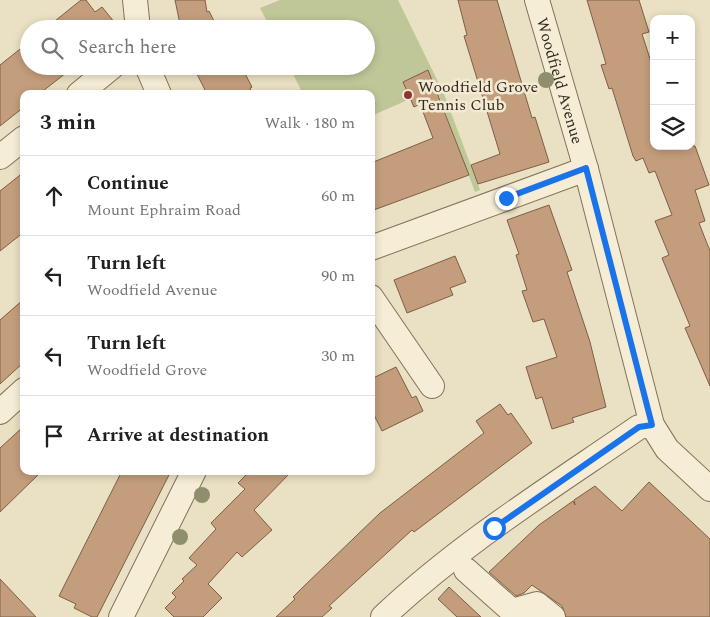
<!DOCTYPE html>
<html lang="en">
<head>
<meta charset="utf-8">
<style>
  body { margin:0; font-family:Spectral,serif; background:#f2f2f2; color:#202124 }
  .controls { position:absolute; right:15px; top:15px; display:grid; overflow:hidden; border-radius:10px; box-shadow:0 2px 8px #0003 }
  .controls button { width:45px; height:45px; display:grid; place-items:center; padding:0; border:0; border-bottom:1px solid #e0e0e0; background:#fff; color:#202124; font:25px sans-serif }
  .stop { position:absolute; width:15px; height:15px; margin:-11px; border:4px solid #1a73e8; border-radius:50%; background:#fff }
  .stop.end { background:#1a73e8; border-color:#fff; box-shadow:0 1px 5px #0008 }
  .list { margin:0; padding:0; list-style:none }
  h2 { display:flex; justify-content:space-between; align-items:center; height:65px; margin:0; padding:0 20px; font-size:21px }
  h2 small { font-size:16px; font-weight:400; color:#757577 }
  .list li { display:grid; grid-template-columns:32px 1fr auto; gap:15px; align-items:center; box-sizing:border-box; height:80px; padding:0 20px; border-top:1px solid #e0e0e0 }
  .list b { display:block; font-size:19px; white-space:nowrap }
  .list p { margin:0; font-size:16px; white-space:nowrap; color:#757577 }
  .list em { font-size:16px; font-style:normal; color:#757577 }
  .icon { flex:none; width:28px; height:28px; fill:none; stroke:currentColor; stroke-width:2; stroke-linecap:round; stroke-linejoin:round }
  .map { position:relative; flex:none; width:710px; height:617px; overflow:hidden }
  .search { position:absolute; background:#fff; box-shadow:0 2px 8px #0003; left:20px; top:20px; width:355px; height:55px; display:flex; align-items:center; gap:12px; box-sizing:border-box; padding:0 18px; border-radius:28px; color:#757577; font-size:19px }
  .panel { position:absolute; background:#fff; box-shadow:0 2px 8px #0003; left:20px; top:90px; width:355px; height:385px; border-radius:10px }
  .map>svg:first-child { display:block }
  .green { fill:#bfc798 }
  .building { fill:#c49e7c; stroke:#7f5e44 }
  .lines { fill:none; stroke-linecap:round; stroke-linejoin:round }
  .minor-casing { stroke:#82725c; stroke-width:26 }
  .minor { stroke:#f5edd6; stroke-width:24 }
  .tree { fill:#8e906d }
  .route { stroke:#1a73e8; stroke-width:6 }
  .poi-dot { fill:#8c3531; stroke:#f2ead2; stroke-width:2 }
  .labels { text-anchor:middle; stroke-width:5; stroke-linejoin:round; paint-order:stroke }
  .street-label { font-size:16px; fill:#342a1e; stroke:#f2ead2 }
  .poi-label { font-size:16px; fill:#342a1e; stroke:#f2ead2; text-anchor:start }
</style>
</head>
<body>
<div class="map">
<svg width="710" height="617" viewBox="0 0 710 617">
  <rect width="100%" height="100%" fill="#eae0c3"/>
  <polygon class="green" points="280,0 398,0 444,94 480,190 475,192 439,96 413,107 410,99 371,116 371,94 303,94 289,66 366,66 366,29 271,29 260,8"/>
  <g class="building">
    <polygon points="81,0 86,0 95,12 102,7 120,29 45,29"/>
    <polygon points="175,0 205,0 207,12 209,11 218,29 181,29"/>
    <polygon points="458,0 497,0 532,118 535,117 549,162 478,184 471,165 500,154 464,36 467,35"/>
    <polygon points="587,0 639,0 649,32 642,34 654,71 654,146 695,146 709,185 695,190 705,221 699,223 710,251 710,386 685,328 690,326 662,258 669,255 655,221 672,215 655,171 649,173 643,158 636,161 633,156 612,88 609,89 601,65 606,64"/>
    <polygon points="29,42 29,66 75,66 39,94 24,94 24,107 0,126 0,65"/>
    <polygon points="193,66 241,66 252,87 250,88 252,94 207,94"/>
    <polygon points="428,70 469,175 371,211 371,163 433,138 420,104 414,107 403,82"/>
    <polygon points="24,172 24,232 0,251 0,191"/>
    <polygon points="549,205 572,270 567,272 590,342 606,407 572,418 574,422 552,429 542,397 536,399 526,367 557,357 544,319 533,322 522,291 527,290 516,255 519,254 507,220"/>
    <polygon points="455,256 466,282 450,288 453,295 407,313 394,280"/>
    <polygon points="24,299 24,362 0,384 0,320"/>
    <polygon points="396,367 412,398 416,396 423,411 382,431 371,409 371,379"/>
    <polygon points="500,404 508,415 511,413 532,443 414,532 412,530 329,606 332,608 322,617 276,617 295,599 293,597 302,588 380,513 484,433 476,421"/>
    <polygon points="24,426 24,471 42,471 0,512 0,448"/>
    <polygon points="122,471 171,471 97,617 92,617 74,608 76,604 59,596"/>
    <polygon points="250,471 292,471 254,510 272,530 242,557 237,552 208,584 222,598 203,617 174,617 165,608 176,597 172,593 184,581 182,579 197,565 189,558 216,529 211,523 245,489 238,483"/>
    <polygon points="649,482 710,539 710,617 566,617 562,606 532,585 524,593 516,596 489,572 539,525 573,501 575,505 574,500 595,486 622,511"/>
    <polygon points="0,579 36,617 0,617"/>
    <polygon points="449,587 481,617 457,617 438,599"/>
  </g>
  <g class="lines">
    <defs>
      <g id="minor">
        <polyline points="135,0 138,29"/>
        <path id="s1" d="M537,0L586,169L652,425L667,449L710,489"/>
        <polyline points="147,66 159,94"/>
        <polyline points="79,94 113,66"/>
        <polyline points="0,157 24,138"/>
        <polyline points="371,248 586,169"/>
        <polyline points="371,297 432,386"/>
        <polyline points="0,412 24,390"/>
        <polyline points="466,570 512,611 537,604 553,617"/>
        <polyline points="121,617 194,471"/>
        <path d="M383,617C460,544 552,487 639,427L652,425"/>
      </g>
    </defs>
    <use href="#minor" class="minor-casing"/>
    <use href="#minor" class="minor"/>
  </g>
  <g class="tree">
    <circle cx="546" cy="80" r="8"/>
    <circle cx="202" cy="495" r="8"/>
    <circle cx="180" cy="537" r="8"/>
  </g>
  <g class="lines">
    <polyline class="route" points="494,528 639,427 652,425 586,168 506,198"/>
  </g>
  <circle class="poi-dot" cx="408" cy="95" r="5"/>
  <g class="labels">
    <g class="street-label">
      <text dy="6" stroke="none"><textPath href="#s1" startOffset="84">Woodfield Avenue</textPath></text>
    </g>
    <g class="poi-label">
      <text x="418" y="92">Woodfield Grove<tspan x="418" dy="18">Tennis Club</tspan></text>
    </g>
  </g>
</svg>
<div class="controls">
<button>+</button>
<button>−</button>
<button><svg class="icon" aria-label="layers" viewBox="0 0 24 24"><path d="M12 4l9 5-9 5-9-5zM3 14l9 5 9-5"/></svg></button>
</div>
<div class="stop" style="left:494px;top:528px"></div>
<div class="stop end" style="left:506px;top:198px"></div>
<div class="search"><svg class="icon" aria-label="search" viewBox="0 0 24 24"><circle cx="10" cy="10" r="6"/><path d="M15 15l6 6"/></svg>Search here</div>
<section class="panel">
<h2>3 min<small>Walk · 180 m</small></h2>
<ul class="list">
<li><svg class="icon" aria-label="ahead" viewBox="0 0 24 24"><path d="M12 20V5M6 11l6-6 6 6"/></svg><div><b>Continue</b><p>Mount Ephraim Road</p></div><em>60 m</em></li>
<li><svg class="icon" aria-label="left" viewBox="0 0 24 24"><path d="M17 20v-9H6M10 6l-5 5 5 5"/></svg><div><b>Turn left</b><p>Woodfield Avenue</p></div><em>90 m</em></li>
<li><svg class="icon" aria-label="left" viewBox="0 0 24 24"><path d="M17 20v-9H6M10 6l-5 5 5 5"/></svg><div><b>Turn left</b><p>Woodfield Grove</p></div><em>30 m</em></li>
<li><svg class="icon" aria-label="arrive" viewBox="0 0 24 24"><path d="M6 21V4h12l-3 4 3 4H6"/></svg><div><b>Arrive at destination</b></div></li>
</ul>
</section>
</div>
</body>
</html>
